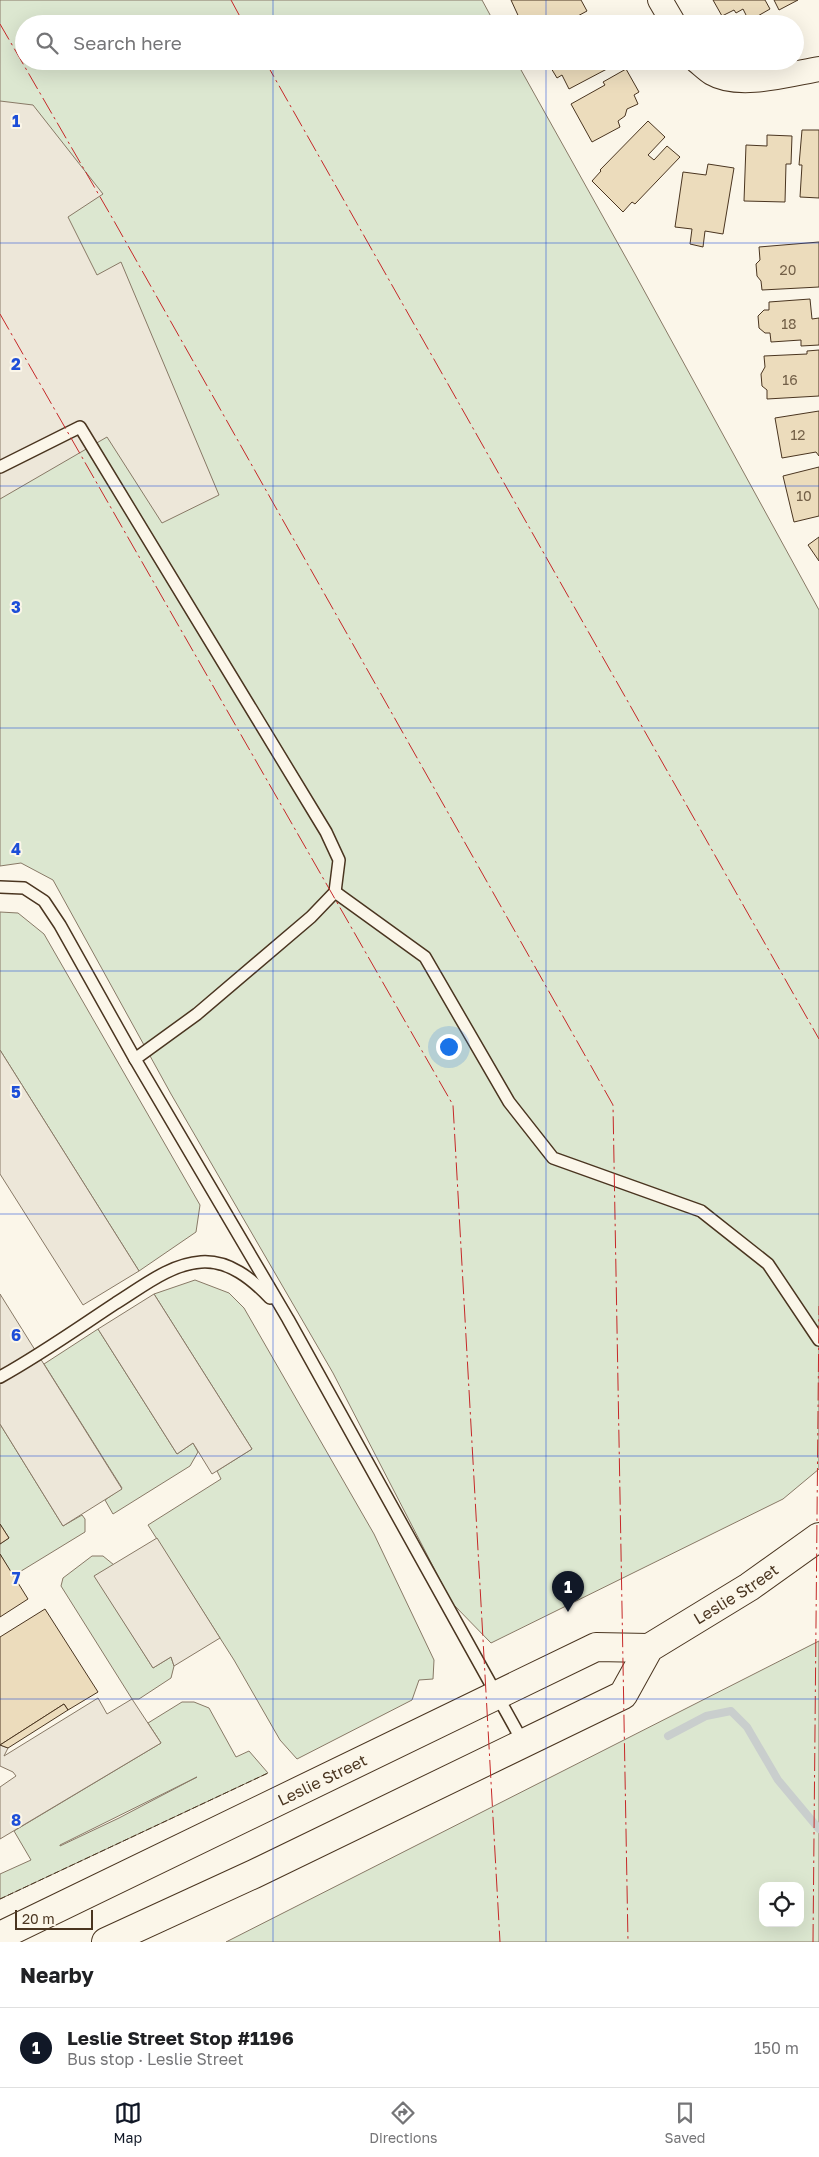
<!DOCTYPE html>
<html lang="en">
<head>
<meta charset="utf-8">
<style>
  body { margin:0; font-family:"Golos Text",sans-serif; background:#f6f6f6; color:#202124 }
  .controls { position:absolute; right:15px; bottom:15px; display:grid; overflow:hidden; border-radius:10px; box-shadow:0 5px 20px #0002 }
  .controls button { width:45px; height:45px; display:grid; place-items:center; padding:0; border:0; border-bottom:1px solid #e0e0e0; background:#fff; color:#202124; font:25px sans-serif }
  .scale { position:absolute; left:15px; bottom:12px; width:78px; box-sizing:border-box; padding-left:5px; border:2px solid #4a3520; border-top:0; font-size:14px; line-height:18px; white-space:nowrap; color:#4a3520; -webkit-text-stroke:4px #fbf6e9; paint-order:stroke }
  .you { position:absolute; left:448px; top:1046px; width:18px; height:18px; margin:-12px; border:4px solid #fff; border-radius:50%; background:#1a73e8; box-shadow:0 0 0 8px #1a73e833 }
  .badge { display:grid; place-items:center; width:32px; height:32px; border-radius:50%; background:#111827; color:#fff; font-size:16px; font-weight:700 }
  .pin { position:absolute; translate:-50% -41px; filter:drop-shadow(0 1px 2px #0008) }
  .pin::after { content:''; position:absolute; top:26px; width:18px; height:15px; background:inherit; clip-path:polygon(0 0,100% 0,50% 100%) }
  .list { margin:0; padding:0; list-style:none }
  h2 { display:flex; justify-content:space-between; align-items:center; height:65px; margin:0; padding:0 20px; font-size:21px }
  h2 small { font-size:16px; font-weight:400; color:#757577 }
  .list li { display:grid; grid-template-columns:32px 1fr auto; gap:15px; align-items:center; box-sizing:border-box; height:80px; padding:0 20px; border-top:1px solid #e0e0e0 }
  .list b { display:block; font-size:19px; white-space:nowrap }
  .list p { margin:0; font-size:16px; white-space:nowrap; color:#757577 }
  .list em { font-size:16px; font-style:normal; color:#757577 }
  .icon { flex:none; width:28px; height:28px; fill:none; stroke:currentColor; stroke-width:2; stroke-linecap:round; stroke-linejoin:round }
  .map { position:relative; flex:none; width:819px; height:1942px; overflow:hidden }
  .search { position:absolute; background:#fff; box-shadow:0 5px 20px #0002; left:15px; right:15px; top:15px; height:55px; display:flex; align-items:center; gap:12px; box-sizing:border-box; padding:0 18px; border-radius:28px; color:#757577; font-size:19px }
  .sheet { height:145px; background:#fff }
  nav { display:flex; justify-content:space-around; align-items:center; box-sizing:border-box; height:70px; border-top:1px solid #e0e0e0; background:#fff; font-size:14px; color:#757577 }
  nav a { display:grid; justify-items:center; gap:2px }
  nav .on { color:#111827 }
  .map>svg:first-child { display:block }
  .green { fill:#dce7d0; stroke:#887966; fill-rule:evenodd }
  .parking { fill:#ede7d9; stroke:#887966 }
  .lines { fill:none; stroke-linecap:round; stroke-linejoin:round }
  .stream { stroke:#c9cecd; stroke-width:8 }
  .building { fill:#ecdcbc; stroke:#4a3520 }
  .lane-casing { stroke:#4a3520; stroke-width:14 }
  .street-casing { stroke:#4a3520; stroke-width:26 }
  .secondary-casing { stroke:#4a3520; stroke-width:30 }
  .lane { stroke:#fbf6e9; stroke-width:11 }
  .street { stroke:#fbf6e9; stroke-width:24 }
  .secondary { stroke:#fbf6e9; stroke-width:28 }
  .fence { stroke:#4a3520; stroke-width:1; stroke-dasharray:6 2.5; stroke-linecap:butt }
  .power { stroke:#c62828; stroke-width:1; stroke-dasharray:18 4 2.5 4; stroke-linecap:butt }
  .grid { fill:none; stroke:#1d4ed8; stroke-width:1; stroke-opacity:0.55 }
  .labels { text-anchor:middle; stroke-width:4; stroke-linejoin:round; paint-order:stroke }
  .number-label { font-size:14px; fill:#725f47 }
  .street-label { font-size:16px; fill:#4a3520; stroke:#fbf6e9 }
  .grid-label { font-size:16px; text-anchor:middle; font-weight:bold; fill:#1d4ed8; stroke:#fbf6e9; stroke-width:4; stroke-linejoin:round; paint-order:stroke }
</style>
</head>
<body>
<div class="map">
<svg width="819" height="1942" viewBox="0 0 819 1942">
  <rect width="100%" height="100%" fill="#fbf6e9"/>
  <g class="green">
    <polygon points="0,0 482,0 495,24 24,24 24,61 516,61 635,274 819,610 819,1469 783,1499 491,1643 452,1603 333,1373 171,1094 53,880 21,863 0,866"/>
    <polygon points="0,912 18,913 44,934 200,1205 196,1232 139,1271 0,1050"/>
    <polygon points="195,1280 229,1293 244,1308 374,1534 434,1660 433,1679 419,1680 412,1700 297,1759 280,1740 234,1660 148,1525 221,1479 217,1471 252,1449 154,1294"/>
    <polygon points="98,1329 177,1454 193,1443 198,1452 190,1466 113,1514 105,1500 122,1488 44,1364"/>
    <polygon points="0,1424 63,1526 82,1515 85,1519 85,1532 13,1576 0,1554 0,1544 9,1538 0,1524"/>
    <polygon points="92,1556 103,1556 114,1565 95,1576 153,1668 171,1657 174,1666 171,1678 139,1699 132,1699 61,1586 63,1578"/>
    <path d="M819,1641V1942H226ZM763,1886H800V1923H763Z"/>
    <path d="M182,1702H194L209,1708L236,1757L249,1751L268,1773L0,1899V1874L31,1860L14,1831L161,1743L148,1723ZM197,1777L119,1818L60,1846V1845Z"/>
  </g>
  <g class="parking">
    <polygon points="0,101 33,105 103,194 68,217 97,275 121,262 219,495 162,523 107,437 0,499"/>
    <polygon points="0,1050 139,1271 83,1305 0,1174"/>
    <polygon points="0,1294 122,1489 63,1526 0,1424"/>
    <polygon points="154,1294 252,1449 212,1474 193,1443 177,1454 98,1329"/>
    <polygon points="157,1538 220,1638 174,1666 171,1657 153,1668 94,1576"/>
    <polygon points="98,1698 107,1714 132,1699 161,1743 0,1839 0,1787 16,1776 13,1772 0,1766 0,1745 8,1748 4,1756"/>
  </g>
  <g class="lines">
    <polyline class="stream" points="668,1736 706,1716 731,1711 747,1727 778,1780 819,1829"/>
  </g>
  <g class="building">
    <polygon points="511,0 581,0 587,11 563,24 522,24"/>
    <polygon points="713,0 765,0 770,9 749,21 743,9 736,13 734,10 722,16"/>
    <polygon points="774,0 798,0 779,10"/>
    <polygon points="551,61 622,61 569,89 562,75 557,78 548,63"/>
    <polygon points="626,69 639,92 634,95 638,104 627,109 625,116 618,121 620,127 592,142 571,104 605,85 603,82"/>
    <polygon points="648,121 665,137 648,155 654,160 667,146 680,157 635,204 632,202 623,212 592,181 601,171 600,170"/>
    <polygon points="802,130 819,130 819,198 800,197 802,165 799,165"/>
    <polygon points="767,135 792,136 791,164 786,164 785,202 744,201 746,145 767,146"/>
    <polygon points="708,164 734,168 723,234 705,231 703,247 690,244 692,229 675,227 683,172 706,175"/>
    <polygon points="819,242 819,287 762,290 761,281 757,276 756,264 760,260 759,247"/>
    <polygon points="810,299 812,319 819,318 819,345 801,346 801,340 771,342 770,333 765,333 759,328 758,316 764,310 769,310 769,302"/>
    <polygon points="819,350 819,396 767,399 767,390 762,386 761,374 765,367 764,356 807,354 807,351"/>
    <polygon points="819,411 819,456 816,452 782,458 775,418"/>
    <polygon points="819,467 819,516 794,522 783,476"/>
    <polygon points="819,537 819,561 808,545"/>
    <polygon points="0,1524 9,1538 0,1544"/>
    <polygon points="0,1554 28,1599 0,1617"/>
    <polygon points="45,1609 98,1692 68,1710 64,1704 0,1745 0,1637"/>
    <polygon points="64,1704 68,1710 8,1748 0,1745"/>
  </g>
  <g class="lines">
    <defs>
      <g id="lane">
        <polyline points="0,467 80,427 326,832 339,860 335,892 311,917 197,1014 135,1059 288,1319 524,1744"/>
        <polyline points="0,887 24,888 44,901 60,925 135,1059"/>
        <polyline points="335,892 425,957 509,1102 553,1158 701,1211 768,1264 819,1340"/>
        <path d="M0,1377C40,1355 78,1328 116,1303C142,1287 170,1264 201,1262C229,1260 252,1279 270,1298"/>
      </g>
      <g id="street">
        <polyline points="660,0 674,24"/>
        <path d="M697,61C702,65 707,70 712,73C739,89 790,74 819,69"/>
      </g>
      <g id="secondary">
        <path id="s1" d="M0,1936L596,1647L649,1648"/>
        <path id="s2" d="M106,1942L254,1874L623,1695L649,1648L749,1587L819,1537"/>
      </g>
    </defs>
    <use href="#lane" class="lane-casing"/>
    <use href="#street" class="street-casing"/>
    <use href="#secondary" class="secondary-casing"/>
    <use href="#lane" class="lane"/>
    <use href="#street" class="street"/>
    <use href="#secondary" class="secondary"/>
    <polyline class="fence" points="0,1899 268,1773"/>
    <g class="power">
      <polyline points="231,0 244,24"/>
      <polyline points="0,24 114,221 613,1105 628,1942"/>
      <polyline points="265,61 819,1039"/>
      <polyline points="0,314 453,1105 500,1942"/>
      <polyline points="813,1942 819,1306"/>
    </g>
  </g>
  <path class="grid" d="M273,0V24M546,0V24M273,61V1942M546,61V1942M0,243H819M0,486H819M0,728H819M0,971H819M0,1214H819M0,1456H819M0,1699H819"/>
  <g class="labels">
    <g class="number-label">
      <text x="788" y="275">20</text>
      <text x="789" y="329">18</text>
      <text x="790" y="385">16</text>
      <text x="798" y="440">12</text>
      <text x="804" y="501">10</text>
    </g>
    <g class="street-label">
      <text dy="6" stroke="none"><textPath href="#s2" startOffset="729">Leslie Street</textPath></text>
      <text dy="6" stroke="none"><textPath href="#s1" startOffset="358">Leslie Street</textPath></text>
    </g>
  </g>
  <g class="grid-label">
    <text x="16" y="127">1</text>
    <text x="16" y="370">2</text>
    <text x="16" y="613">3</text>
    <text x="16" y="855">4</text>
    <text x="16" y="1098">5</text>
    <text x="16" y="1341">6</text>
    <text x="16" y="1584">7</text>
    <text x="16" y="1826">8</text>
  </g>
</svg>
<div class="controls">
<button><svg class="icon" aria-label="locate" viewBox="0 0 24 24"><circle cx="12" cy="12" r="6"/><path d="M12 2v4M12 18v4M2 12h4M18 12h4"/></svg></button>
</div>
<div class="scale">20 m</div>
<div class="you"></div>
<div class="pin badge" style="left:568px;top:1612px">1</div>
<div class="search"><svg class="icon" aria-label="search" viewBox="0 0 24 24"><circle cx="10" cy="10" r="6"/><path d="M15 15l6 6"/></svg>Search here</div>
</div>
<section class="sheet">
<h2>Nearby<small></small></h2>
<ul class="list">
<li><span class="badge">1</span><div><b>Leslie Street Stop #1196</b><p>Bus stop · Leslie Street</p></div><em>150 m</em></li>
</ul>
</section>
<nav>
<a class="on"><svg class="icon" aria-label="map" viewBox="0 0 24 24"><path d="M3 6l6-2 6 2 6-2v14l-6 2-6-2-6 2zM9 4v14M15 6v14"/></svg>Map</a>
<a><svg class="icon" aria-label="directions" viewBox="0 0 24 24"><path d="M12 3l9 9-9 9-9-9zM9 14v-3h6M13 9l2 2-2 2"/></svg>Directions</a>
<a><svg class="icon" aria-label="saved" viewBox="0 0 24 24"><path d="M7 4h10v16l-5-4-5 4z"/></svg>Saved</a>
</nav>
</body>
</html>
